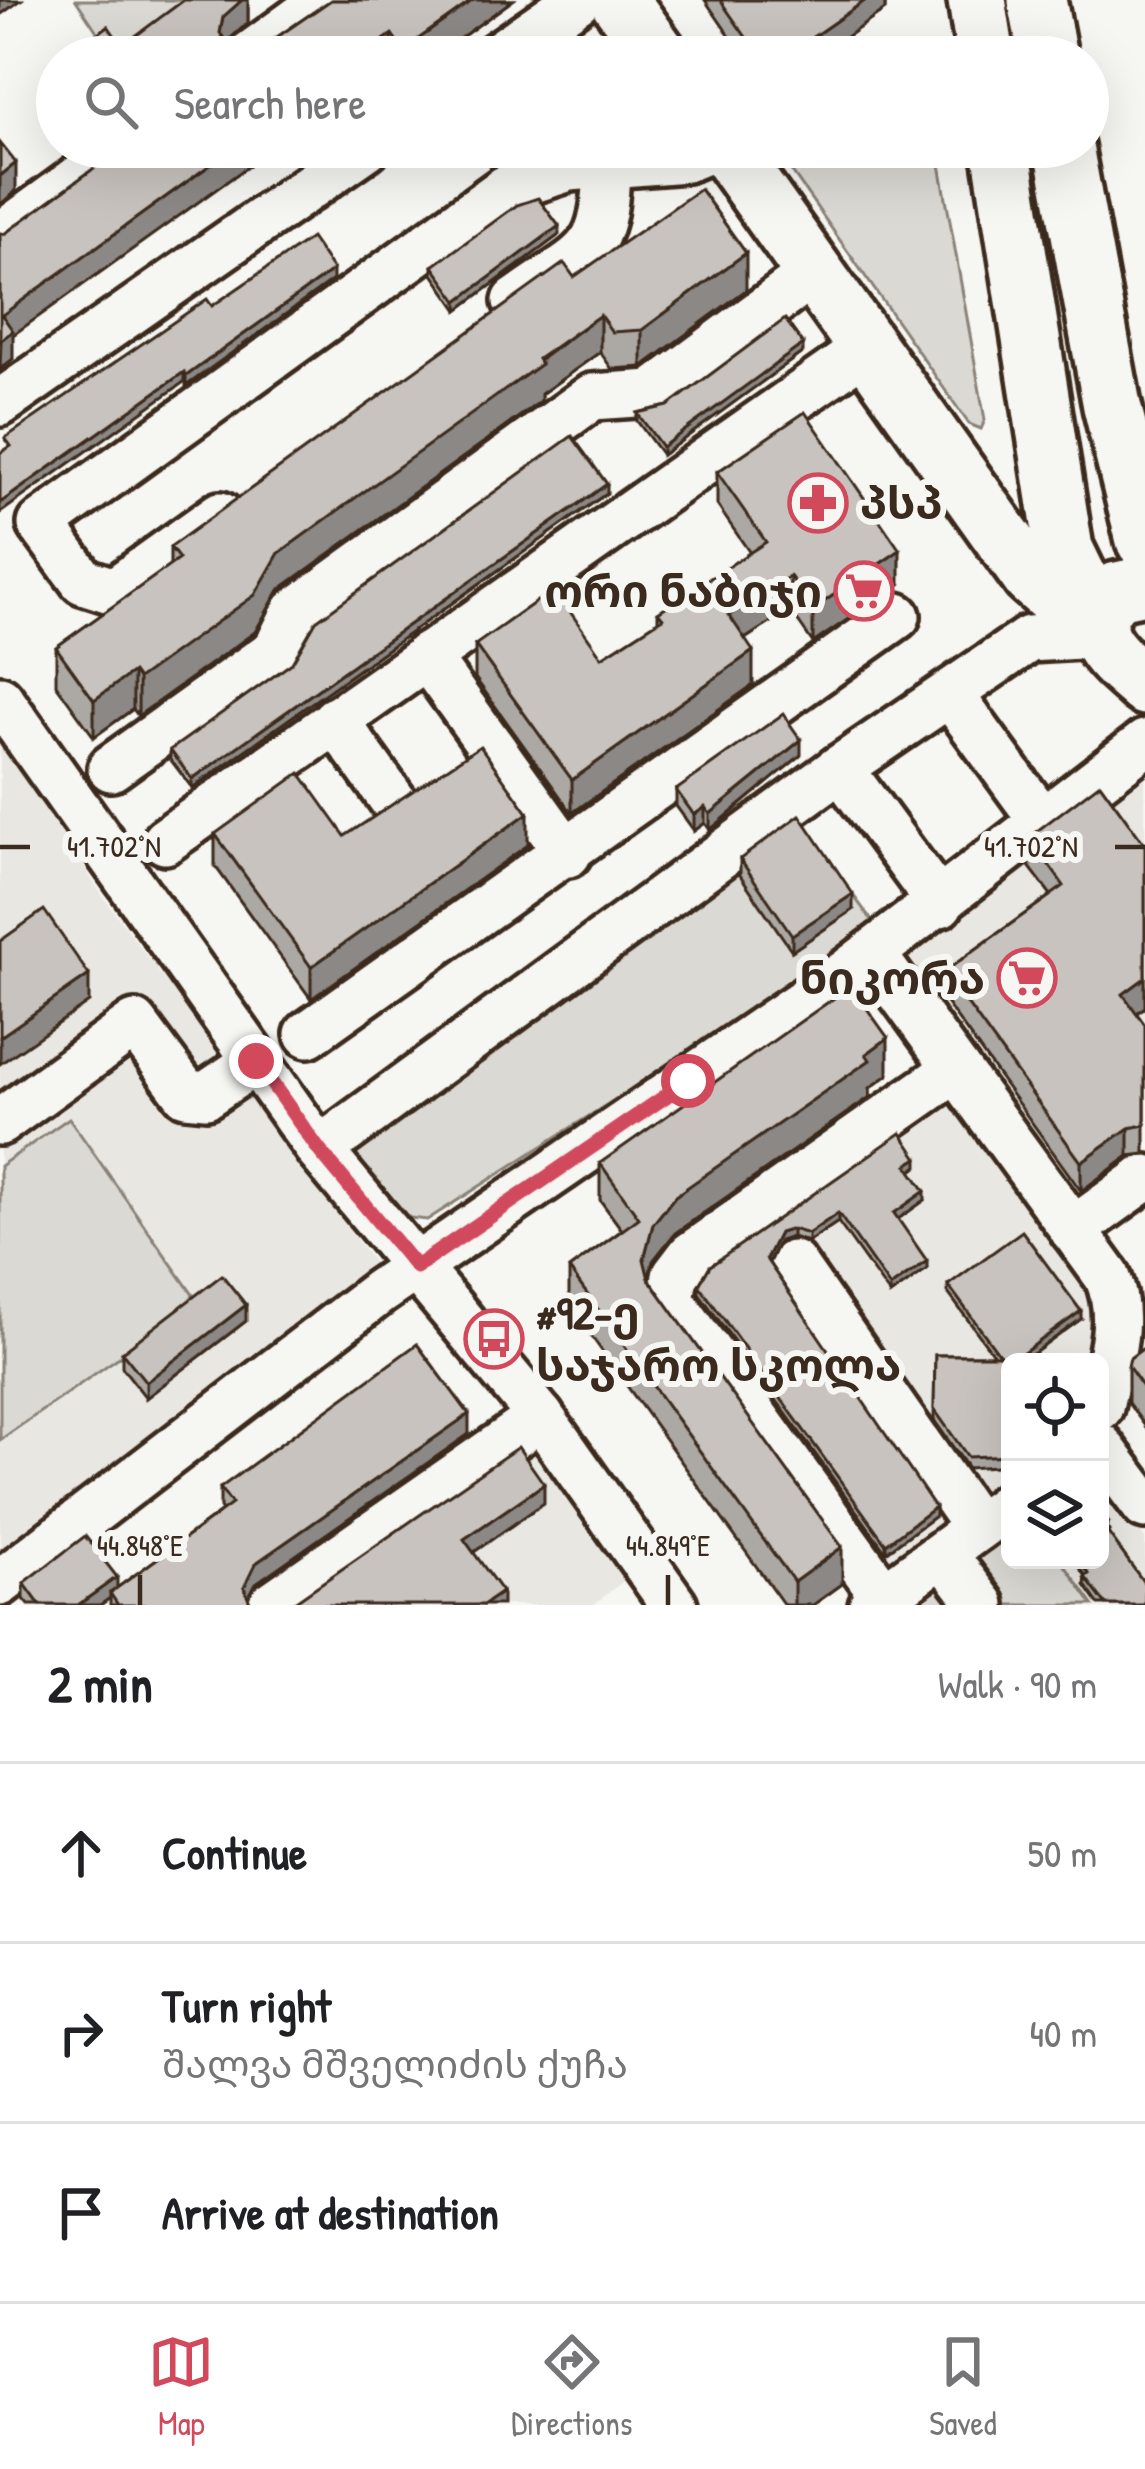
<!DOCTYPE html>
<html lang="en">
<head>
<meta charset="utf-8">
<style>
  body { margin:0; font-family:"Patrick Hand","Noto Sans Georgian",sans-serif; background:#f2f2f2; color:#202124 }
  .controls { position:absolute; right:36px; bottom:36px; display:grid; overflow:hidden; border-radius:18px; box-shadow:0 12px 48px #0002 }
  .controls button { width:108px; height:108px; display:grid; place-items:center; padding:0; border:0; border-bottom:3px solid #e0e0e0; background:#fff; color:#202124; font:60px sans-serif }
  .stop { position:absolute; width:36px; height:36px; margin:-27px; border:9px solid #d1495b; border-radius:50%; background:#fff }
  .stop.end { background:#d1495b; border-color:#fff; box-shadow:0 3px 12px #0008 }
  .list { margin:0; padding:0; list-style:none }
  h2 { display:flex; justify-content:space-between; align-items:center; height:156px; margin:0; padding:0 48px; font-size:51px }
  h2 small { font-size:39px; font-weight:400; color:#757577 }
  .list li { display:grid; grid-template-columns:78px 1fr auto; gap:36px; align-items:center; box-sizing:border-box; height:180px; padding:0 48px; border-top:3px solid #e0e0e0 }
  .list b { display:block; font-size:45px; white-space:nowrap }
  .list p { margin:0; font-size:39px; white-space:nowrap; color:#757577 }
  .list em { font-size:39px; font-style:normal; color:#757577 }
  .icon { flex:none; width:66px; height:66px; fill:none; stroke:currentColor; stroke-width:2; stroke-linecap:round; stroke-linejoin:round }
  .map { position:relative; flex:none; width:1145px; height:1605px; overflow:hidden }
  .search { position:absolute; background:#fff; box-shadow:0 12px 48px #0002; left:36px; right:36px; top:36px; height:132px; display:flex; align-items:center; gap:30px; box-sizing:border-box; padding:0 42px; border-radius:66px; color:#757577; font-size:45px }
  .sheet { height:696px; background:#fff }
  nav { display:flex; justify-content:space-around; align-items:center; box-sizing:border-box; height:168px; border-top:3px solid #e0e0e0; background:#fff; font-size:33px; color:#757577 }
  nav a { display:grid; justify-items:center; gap:6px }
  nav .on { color:#d1495b }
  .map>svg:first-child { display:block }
  .built { fill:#e8e7e2 }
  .green { fill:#dad9d3; stroke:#8a8278; stroke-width:3 }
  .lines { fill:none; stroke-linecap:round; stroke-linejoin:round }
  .minor-casing { stroke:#3b2a1e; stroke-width:54 }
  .major-casing { stroke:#3b2a1e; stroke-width:66 }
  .minor { stroke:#f6f6f2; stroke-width:45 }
  .major { stroke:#f6f6f2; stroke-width:57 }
  .wall { fill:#aca8a3; stroke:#3b2a1e; stroke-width:3 }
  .shaded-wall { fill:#8c8885; stroke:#3b2a1e; stroke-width:3 }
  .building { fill:#c8c3be; stroke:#3b2a1e; stroke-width:3 }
  .route { stroke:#d1495b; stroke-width:15 }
  .ticks { fill:none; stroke:#3b2a1e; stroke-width:4.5 }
  .labels { text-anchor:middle; stroke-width:12; stroke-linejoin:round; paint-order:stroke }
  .poi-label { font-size:45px; font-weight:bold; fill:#3b2a1e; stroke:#f6f6f2; text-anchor:start }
  .ticks-label { font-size:30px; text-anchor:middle; fill:#3b2a1e; stroke:#f6f6f2; stroke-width:12; stroke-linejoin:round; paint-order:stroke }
</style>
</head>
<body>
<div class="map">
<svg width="1145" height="1605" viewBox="0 0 1145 1605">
  <rect width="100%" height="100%" fill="#f6f6f2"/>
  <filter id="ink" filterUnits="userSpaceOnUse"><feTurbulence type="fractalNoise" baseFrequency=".00833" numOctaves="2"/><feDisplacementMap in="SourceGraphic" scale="24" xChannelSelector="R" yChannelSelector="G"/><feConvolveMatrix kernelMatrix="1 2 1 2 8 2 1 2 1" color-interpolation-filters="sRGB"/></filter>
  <g filter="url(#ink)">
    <g class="built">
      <polygon points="0,741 107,902 382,1274 0,1550"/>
      <polygon points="1135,763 1145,776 1145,1163 1081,1211 891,953"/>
      <polygon points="948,1083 1094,1291 1098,1362 1010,1362 1010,1490 886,1582 685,1299 699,1256"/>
      <polygon points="505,1415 627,1578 593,1605 246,1605"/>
      <polygon points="1100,1476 1145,1539 1145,1605 1093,1605 1061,1560 1100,1560"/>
    </g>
    <g class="green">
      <polygon points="76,0 203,0 114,57"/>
      <polygon points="827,147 937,147 985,420 981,429 969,424 792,172"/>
      <polygon points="796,818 879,930 427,1220 402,1217 353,1160 357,1138"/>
      <polygon points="69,1118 198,1302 0,1440 0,1166"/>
      <polygon points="1010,1522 1010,1560 1061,1560 1093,1605 899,1605"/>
    </g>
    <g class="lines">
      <defs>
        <g id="minor">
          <polyline points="247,57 325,0"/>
          <polyline points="495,57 577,0"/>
          <polyline points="0,236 122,147"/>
          <path d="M516,301C586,250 605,258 607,166"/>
          <polyline points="0,403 367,147"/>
          <polyline points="220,515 114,591 83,581 41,524 505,189 569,168 686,159 715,147"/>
          <polyline points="426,656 568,854"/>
          <polyline points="950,694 1044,823"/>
          <polyline points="0,699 319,1150 541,1417 674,1605"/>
          <polyline points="335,720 394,802"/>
          <polyline points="111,768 276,650 295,612 592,397 652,393 815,272"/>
          <polyline points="840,768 940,904"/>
          <polyline points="165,841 864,350"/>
          <path d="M872,953L1107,1276C1126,1319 1109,1362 1100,1407"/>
          <polyline points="308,1034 897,616"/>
          <polyline points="0,1122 135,1024 186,1093 206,1095 256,1061"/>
          <polyline points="319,1150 840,768 1029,639 1097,635"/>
          <polyline points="1073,1230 1145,1178"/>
          <polyline points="793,1264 977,1528"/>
          <polyline points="1100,1446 1145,1506"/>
          <polyline points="943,1554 982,1605"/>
          <polyline points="0,1583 379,1292 847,972 1145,743"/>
          <polyline points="884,1596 671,1300 675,1276 691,1255 956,1069"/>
          <polyline points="271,1605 541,1417"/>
          <polyline points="872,1605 1010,1504"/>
        </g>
        <g id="major">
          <polyline points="619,0 660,57"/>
          <polyline points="977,0 986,57"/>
          <polyline points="1037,0 1048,57"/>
          <polyline points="725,147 1031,577 1097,635"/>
          <polyline points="1001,147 1064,549 1097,617"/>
          <polyline points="1064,147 1112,406 1145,540"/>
          <path d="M1145,585L1117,591C1074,630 1113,658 1145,686"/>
        </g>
      </defs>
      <use href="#minor" class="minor-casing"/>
      <use href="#major" class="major-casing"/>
      <use href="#minor" class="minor"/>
      <use href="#major" class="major"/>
    </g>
    <g class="wall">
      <polygon points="248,0 248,23 227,42 235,53 251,55 331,0 513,0 434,57 76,57 76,50 122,46"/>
      <polygon points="705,0 885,0 885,10 817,57 744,57"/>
      <polygon points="559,235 458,310 433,274 433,266"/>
      <polygon points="574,277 746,290 642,367 612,369 600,352 541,394 541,401 279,590 255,632 138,716 133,709 94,737 56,684 56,647 170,566 170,547"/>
      <polygon points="803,352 662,455 637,421 637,413 668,406"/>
      <polygon points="717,472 900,584 813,643 790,610 745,639 753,685 572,813 475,678 475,645 602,657 658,621 658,612 750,553 717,505"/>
      <polygon points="607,493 192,788 170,759 170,750"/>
      <polygon points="801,755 710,830 705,823 694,831 676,806 676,790"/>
      <polygon points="215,834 345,836 528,845 311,999 215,866"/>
      <polygon points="1029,837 1145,845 1145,1007 1136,1013 1145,1025 1145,1154 1129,1156 1081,1191 944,1000 944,972 1051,895 1029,866"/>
      <polygon points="740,859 853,910 792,951 740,875"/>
      <polygon points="888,1075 870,1088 870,1097 675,1233 653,1261 649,1278 842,1584 813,1605 784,1605 569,1305 569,1269 622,1230 600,1200 600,1163"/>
      <polygon points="918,1166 911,1171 925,1200 897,1219 927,1269 890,1295 838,1222 808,1242 792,1237 779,1241 769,1263 935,1516 886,1552 699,1293 699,1285 710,1266"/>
      <polygon points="948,1285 1081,1319 1022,1362 1010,1362 1010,1465 968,1468 934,1420 935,1355 994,1355 948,1293"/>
      <polygon points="246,1321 146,1398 122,1367 122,1352"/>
      <polygon points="1145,1347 1145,1426 1128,1403 1128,1366"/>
      <polygon points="469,1434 256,1583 248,1598 250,1602 257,1605 110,1605 110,1598 100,1605 29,1605 24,1599 24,1583 117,1588 222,1511 220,1508 220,1488"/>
      <polygon points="1100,1510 1109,1531 1107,1532 1145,1605 1099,1605 1085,1585 1086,1576 1074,1560 1100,1560"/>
    </g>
    <g class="shaded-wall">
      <polygon points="0,0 21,0 0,15"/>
      <polygon points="242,0 248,0 248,23 223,45 220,33 223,17"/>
      <polygon points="473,0 513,0 434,57 403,57 403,50"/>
      <polygon points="866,0 885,0 885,10 817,57 784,57"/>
      <polygon points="392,34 392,57 360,57"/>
      <polygon points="235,147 275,147 13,335 13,359 0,369 2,315"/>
      <polygon points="16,163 16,191 0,205 0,176"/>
      <polygon points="559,226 559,235 458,310 458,301"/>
      <polygon points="746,253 746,290 642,367 642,330"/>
      <polygon points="333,270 333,280 186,386 186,376"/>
      <polygon points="600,315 600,352 541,394 541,401 279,590 255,632 138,716 138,679 279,553"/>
      <polygon points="803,344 803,352 662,455 662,447"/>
      <polygon points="184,372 184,382 0,513 0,503"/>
      <polygon points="607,484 607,493 192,788 192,779"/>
      <polygon points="900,550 900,584 813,643 813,609"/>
      <polygon points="790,576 790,610 729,649 729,615"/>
      <polygon points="753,651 753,685 572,813 572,780"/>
      <polygon points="133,672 133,709 94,737 94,700"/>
      <polygon points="801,740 801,755 710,830 710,814"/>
      <polygon points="705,807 705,823 694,831 694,815"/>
      <polygon points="528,813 528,845 311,999 311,967"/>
      <polygon points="853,894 853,910 792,951 792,935"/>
      <polygon points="89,975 89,1002 0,1064 0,1037"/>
      <polygon points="1145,978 1145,1007 1123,1023 1123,994"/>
      <polygon points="888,1038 888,1075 870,1088 870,1097 675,1233 653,1261 644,1296 644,1259 653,1224 675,1196"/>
      <polygon points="1129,1128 1129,1156 1081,1191 1081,1162"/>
      <polygon points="918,1158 918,1166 907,1174 907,1165"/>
      <polygon points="925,1191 925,1200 894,1222 894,1213"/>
      <polygon points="838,1213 838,1222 808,1242 808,1234"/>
      <polygon points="792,1229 792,1237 779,1241 766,1267 766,1259 779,1233"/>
      <polygon points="927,1261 927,1269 890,1295 890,1287"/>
      <polygon points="246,1305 246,1321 146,1398 146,1382"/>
      <polygon points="1081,1311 1081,1319 1022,1362 1011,1362"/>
      <polygon points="469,1414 469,1434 256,1583 244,1605 244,1587 256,1563"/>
      <polygon points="544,1484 544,1503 464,1559 464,1539"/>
      <polygon points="935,1507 935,1516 886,1552 886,1544"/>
      <polygon points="842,1547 842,1584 813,1605 794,1605 794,1582"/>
      <polygon points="117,1577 117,1593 110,1593 110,1598 100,1605 78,1605"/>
      <polygon points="502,1592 502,1605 483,1605"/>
    </g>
    <g class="building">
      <polygon points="184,0 242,0 223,17 220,33 235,53 251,55 331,0 473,0 403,50 392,34 360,57 82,57 76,50 108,26 122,46"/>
      <polygon points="720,0 866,0 784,57 760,57"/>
      <polygon points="0,143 16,163 0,176"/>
      <polygon points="123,147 235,147 2,315 13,331 0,341 0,233 4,234"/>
      <polygon points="700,189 746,253 642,330 612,332 600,315 538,359 541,364 279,553 255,595 138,679 133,672 94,700 56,647 179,559 170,547 564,263 574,277"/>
      <polygon points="538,198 559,226 458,301 433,266 517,205"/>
      <polygon points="311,238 333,270 186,376 184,372 0,503 0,453 11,446 5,438 207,299 212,306"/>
      <polygon points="785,319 803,344 662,447 637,413 668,406"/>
      <polygon points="805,412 900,550 813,609 790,576 729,615 753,651 572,780 475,645 554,589 602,657 663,618 658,612 766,542 717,472"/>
      <polygon points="572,436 607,484 192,779 170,750 292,663 316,621"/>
      <polygon points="783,714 801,740 710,814 705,807 694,815 676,790"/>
      <polygon points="480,746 528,813 311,967 215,834 300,773 345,836"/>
      <polygon points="1100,783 1145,845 1145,978 1123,994 1145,1025 1145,1125 1129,1128 1081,1162 944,972 1064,886 1029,837"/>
      <polygon points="800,815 853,894 792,935 740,859"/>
      <polygon points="44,910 89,975 0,1037 0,941"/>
      <polygon points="851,986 888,1038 866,1054 870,1060 675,1196 653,1224 644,1259 649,1279 842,1547 794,1582 569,1269 639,1218 600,1163"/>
      <polygon points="901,1133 918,1158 907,1165 925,1191 894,1213 927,1261 890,1287 838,1213 808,1234 792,1229 779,1233 766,1259 935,1507 886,1544 699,1285 710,1266"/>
      <polygon points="1022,1231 1081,1311 1007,1365 948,1285"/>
      <polygon points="222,1275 246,1305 146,1382 122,1352"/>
      <polygon points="417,1344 469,1414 256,1563 244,1587 250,1602 257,1605 118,1605 110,1593 232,1504 220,1488"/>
      <polygon points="1145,1347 1145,1390 1128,1366 1130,1358"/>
      <polygon points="935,1355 1000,1355 1010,1368 1010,1455 968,1457 934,1409"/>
      <polygon points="518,1447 544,1484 464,1539 502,1592 483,1605 290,1605"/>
      <polygon points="1100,1510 1109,1523 1103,1526 1145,1584 1145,1605 1106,1605 1085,1577 1089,1574 1080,1560 1100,1560"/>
      <polygon points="85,1536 117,1577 78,1605 40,1605 24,1583"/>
    </g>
  </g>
  <g class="lines" filter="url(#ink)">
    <polyline class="route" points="256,1061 319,1150 416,1267 688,1081"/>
  </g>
  <path class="ticks" d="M0,847H30M1115,847H1145M140,1575V1605M668,1575V1605"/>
  <defs>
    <symbol id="pharmacy-ring" viewBox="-11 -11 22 22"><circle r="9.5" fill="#f6f6f2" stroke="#d1495b" stroke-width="1.5"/><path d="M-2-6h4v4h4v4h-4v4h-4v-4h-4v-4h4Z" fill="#d1495b"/></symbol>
    <symbol id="supermarket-ring" viewBox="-11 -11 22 22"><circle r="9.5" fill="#f6f6f2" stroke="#d1495b" stroke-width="1.5"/><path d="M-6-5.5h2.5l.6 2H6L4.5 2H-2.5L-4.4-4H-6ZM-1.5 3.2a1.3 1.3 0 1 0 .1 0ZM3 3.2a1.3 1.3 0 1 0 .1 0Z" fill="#d1495b"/></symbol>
    <symbol id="bus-ring" viewBox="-11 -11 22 22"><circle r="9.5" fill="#f6f6f2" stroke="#d1495b" stroke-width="1.5"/><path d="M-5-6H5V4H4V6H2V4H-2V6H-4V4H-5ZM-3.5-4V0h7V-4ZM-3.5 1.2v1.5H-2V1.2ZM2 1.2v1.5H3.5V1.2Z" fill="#d1495b"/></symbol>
  </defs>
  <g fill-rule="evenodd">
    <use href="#pharmacy-ring" x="785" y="470" width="66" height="66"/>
    <use href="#supermarket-ring" x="831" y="558" width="66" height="66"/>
    <use href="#supermarket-ring" x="994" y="945" width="66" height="66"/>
    <use href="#bus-ring" x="461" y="1306" width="66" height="66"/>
  </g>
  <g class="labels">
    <g class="poi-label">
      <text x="860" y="519">პსპ</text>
      <text x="822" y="607" text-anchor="end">ორი ნაბიჯი</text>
      <text x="985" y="994" text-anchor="end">ნიკორა</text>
      <text x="536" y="1329">#92-ე<tspan x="536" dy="52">საჯარო სკოლა</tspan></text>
    </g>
  </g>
  <g class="ticks-label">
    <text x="114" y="857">41.702°N</text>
    <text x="1031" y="857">41.702°N</text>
    <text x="140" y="1556">44.848°E</text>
    <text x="668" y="1556">44.849°E</text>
  </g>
</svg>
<div class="controls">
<button><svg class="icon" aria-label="locate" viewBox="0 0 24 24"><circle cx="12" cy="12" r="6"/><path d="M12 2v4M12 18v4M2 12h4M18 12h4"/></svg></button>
<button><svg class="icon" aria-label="layers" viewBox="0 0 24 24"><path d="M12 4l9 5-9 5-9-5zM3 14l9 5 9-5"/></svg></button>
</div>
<div class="stop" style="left:688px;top:1081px"></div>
<div class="stop end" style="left:256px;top:1061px"></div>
<div class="search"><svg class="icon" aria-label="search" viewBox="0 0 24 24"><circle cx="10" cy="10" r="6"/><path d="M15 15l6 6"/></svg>Search here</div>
</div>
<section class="sheet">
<h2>2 min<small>Walk · 90 m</small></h2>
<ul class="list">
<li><svg class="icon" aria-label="ahead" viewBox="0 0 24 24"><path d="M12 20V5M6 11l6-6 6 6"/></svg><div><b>Continue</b></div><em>50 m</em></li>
<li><svg class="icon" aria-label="right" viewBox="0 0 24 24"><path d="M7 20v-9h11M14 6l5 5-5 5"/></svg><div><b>Turn right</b><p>შალვა მშველიძის ქუჩა</p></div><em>40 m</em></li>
<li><svg class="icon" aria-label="arrive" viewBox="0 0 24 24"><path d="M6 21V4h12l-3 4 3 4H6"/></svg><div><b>Arrive at destination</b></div></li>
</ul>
</section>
<nav>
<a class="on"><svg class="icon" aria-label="map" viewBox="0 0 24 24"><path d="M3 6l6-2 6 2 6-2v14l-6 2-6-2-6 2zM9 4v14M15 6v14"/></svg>Map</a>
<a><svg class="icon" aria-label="directions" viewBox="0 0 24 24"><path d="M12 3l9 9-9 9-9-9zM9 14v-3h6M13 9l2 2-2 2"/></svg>Directions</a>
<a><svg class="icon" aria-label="saved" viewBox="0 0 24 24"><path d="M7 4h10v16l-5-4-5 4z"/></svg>Saved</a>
</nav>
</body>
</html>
